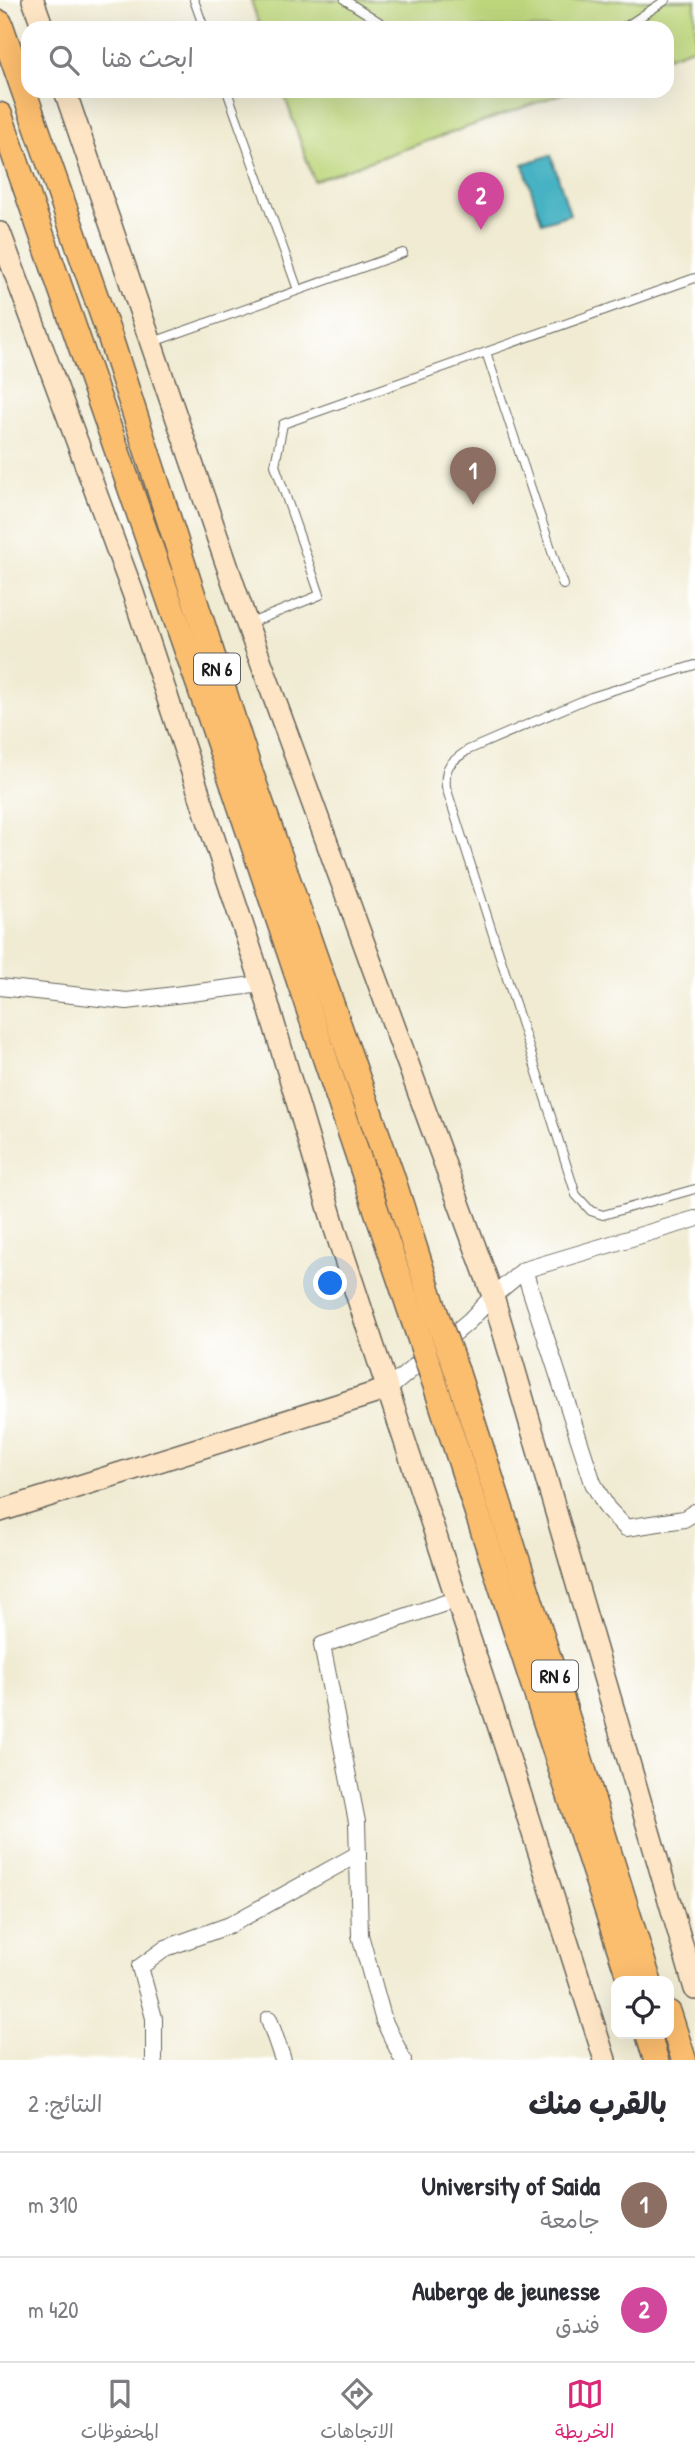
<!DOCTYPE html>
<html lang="ar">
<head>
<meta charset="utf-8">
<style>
  body { margin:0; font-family:"Patrick Hand","Playpen Sans Arabic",sans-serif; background:#f2f2f3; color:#2b2b33; direction:rtl }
  .controls { position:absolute; right:21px; bottom:21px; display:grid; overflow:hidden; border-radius:14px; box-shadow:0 7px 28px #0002 }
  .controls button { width:63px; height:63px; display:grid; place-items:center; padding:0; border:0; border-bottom:2px solid #e1e1e2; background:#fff; color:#2b2b33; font:35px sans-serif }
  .you { position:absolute; left:331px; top:1284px; width:24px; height:24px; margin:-18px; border:5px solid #fff; border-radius:50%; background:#1a73e8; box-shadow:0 0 0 10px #1a73e833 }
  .badge { display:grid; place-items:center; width:46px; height:46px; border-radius:50%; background:#db2777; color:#fff; font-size:23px; font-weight:700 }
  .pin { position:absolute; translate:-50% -58px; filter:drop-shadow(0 2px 4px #0008) }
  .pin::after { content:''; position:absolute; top:37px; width:24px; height:21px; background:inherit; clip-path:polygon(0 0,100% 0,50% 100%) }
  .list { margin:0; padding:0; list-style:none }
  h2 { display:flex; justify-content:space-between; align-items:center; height:91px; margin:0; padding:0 28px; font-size:30px }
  h2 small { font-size:23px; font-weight:400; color:#7c7c81 }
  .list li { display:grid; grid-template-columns:46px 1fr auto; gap:21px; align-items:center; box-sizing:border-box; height:105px; padding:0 28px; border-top:2px solid #e1e1e2 }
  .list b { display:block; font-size:26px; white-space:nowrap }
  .list p { margin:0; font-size:23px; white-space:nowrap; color:#7c7c81 }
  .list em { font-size:23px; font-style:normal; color:#7c7c81 }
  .icon { flex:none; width:38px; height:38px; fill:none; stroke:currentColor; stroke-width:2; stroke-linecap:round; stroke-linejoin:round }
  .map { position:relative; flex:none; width:695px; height:2060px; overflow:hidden; direction:ltr }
  .search { position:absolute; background:#fff; box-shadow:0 7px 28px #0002; left:21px; right:21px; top:21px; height:77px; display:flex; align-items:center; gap:18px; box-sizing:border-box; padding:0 24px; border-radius:21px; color:#7c7c81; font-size:26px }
  .sheet { height:301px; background:#fff }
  nav { display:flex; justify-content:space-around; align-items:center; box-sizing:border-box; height:98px; border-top:2px solid #e1e1e2; background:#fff; font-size:19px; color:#7c7c81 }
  nav a { display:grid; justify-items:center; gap:4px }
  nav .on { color:#db2777 }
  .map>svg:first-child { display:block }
  .green { fill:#bdd67b; stroke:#6c794c; stroke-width:2 }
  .water { fill:#46b2c3; stroke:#316770; stroke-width:2 }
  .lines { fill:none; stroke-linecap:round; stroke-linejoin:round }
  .lane-casing { stroke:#66645c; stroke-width:10 }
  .street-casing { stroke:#66645c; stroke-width:18 }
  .secondary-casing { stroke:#66645c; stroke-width:24 }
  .primary-casing { stroke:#66645c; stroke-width:27 }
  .lane { stroke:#fff; stroke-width:8 }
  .street { stroke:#fff; stroke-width:16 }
  .secondary { stroke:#fde5c5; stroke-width:21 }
  .primary { stroke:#fbbd6e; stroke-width:24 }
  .primary-bridge-casing { stroke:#66645c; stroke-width:27; stroke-linecap:butt }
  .primary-bridge { stroke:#fbbd6e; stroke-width:24 }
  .labels { text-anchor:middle; stroke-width:6; stroke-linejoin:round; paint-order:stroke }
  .shield { fill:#fff; stroke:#606060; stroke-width:2 }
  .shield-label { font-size:19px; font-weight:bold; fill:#1c1c1c }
</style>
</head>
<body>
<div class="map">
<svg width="695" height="2060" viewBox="0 0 695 2060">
  <rect width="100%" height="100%" fill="#fff"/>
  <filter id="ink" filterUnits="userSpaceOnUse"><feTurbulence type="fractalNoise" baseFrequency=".0143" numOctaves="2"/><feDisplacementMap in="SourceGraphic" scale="14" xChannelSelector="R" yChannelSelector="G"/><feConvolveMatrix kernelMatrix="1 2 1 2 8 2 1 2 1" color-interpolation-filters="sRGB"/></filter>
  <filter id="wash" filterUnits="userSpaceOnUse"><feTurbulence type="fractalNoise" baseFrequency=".00686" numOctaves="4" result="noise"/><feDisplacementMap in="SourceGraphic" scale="28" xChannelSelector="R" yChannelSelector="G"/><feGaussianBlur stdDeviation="1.57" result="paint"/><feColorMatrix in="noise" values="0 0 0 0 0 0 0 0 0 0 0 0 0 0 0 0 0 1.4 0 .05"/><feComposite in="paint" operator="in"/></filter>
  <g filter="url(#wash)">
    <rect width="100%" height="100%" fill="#f0ebd2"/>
    <g class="green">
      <polygon points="251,0 695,0 695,47 667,57 667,28 260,28"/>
      <polygon points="283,91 570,91 314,181"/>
    </g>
    <polygon class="water" points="551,155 570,214 542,223 523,164"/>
  </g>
  <g filter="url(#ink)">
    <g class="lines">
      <defs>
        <g id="lane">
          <polyline points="194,0 204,28"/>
          <polyline points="345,0 389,28"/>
          <polyline points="619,28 628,25 666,0"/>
          <polyline points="227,91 298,290"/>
          <polyline points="153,342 403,253"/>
          <polyline points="486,352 563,585"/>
          <polyline points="248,624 320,595 275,465 283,424 695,278"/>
          <path d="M695,665L591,697L468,750C451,762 444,765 446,787L576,1195L591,1211L603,1215L695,1189"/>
        </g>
        <g id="street">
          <polyline points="0,987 127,1001 262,984"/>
          <polyline points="524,1270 593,1483 607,1508 626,1528 684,1519 695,1512"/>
          <polyline points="388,1389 469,1321 493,1296 524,1270 695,1219"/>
          <polyline points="269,2019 283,2060"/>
          <polyline points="154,2060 154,2018 140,1967 166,1948 230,1925 358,1854"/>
          <polyline points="403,2060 384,2021 360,1935 357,1822 322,1645 457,1599"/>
        </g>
        <g id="secondary">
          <polyline points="33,0 43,28"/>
          <polyline points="65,91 247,624 493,1296 695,1989"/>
          <polyline points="0,233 133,593 262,984 335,1229 508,1755 605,2060"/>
          <polyline points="0,1511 388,1389"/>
        </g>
        <g id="primary">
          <polyline points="0,23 110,337 249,768 392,1176 436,1314"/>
          <polyline points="0,115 212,723 413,1319"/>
          <polyline points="457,1372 553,1671 649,1981"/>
          <polyline points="433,1378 630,1981"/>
          <polyline points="669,2013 684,2060"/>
          <polyline points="648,2034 656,2060"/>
        </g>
      </defs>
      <use href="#lane" class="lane-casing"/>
      <use href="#street" class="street-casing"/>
      <use href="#secondary" class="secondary-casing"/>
      <use href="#primary" class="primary-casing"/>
      <use href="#lane" class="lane"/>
      <use href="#street" class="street"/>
      <use href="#secondary" class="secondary"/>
      <use href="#primary" class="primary"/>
      <defs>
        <g id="primary-bridge">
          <polyline points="436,1314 457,1372"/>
          <polyline points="413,1319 433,1378"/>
        </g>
      </defs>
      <use href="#primary-bridge" class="primary-bridge-casing"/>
      <use href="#primary-bridge" class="primary-bridge"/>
    </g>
  </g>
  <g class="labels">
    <g class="shield">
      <rect x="194" y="653.5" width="46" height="31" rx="5"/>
      <rect x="532" y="1660.5" width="46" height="31" rx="5"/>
    </g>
    <g class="shield-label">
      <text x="217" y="676">RN 6</text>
      <text x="555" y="1683">RN 6</text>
    </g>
  </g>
</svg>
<div class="controls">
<button><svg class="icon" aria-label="locate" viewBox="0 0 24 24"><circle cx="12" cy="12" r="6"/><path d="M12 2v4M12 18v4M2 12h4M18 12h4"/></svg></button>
</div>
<div class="you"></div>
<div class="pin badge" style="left:473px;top:505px;background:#8d6e63">1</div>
<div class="pin badge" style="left:481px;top:230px;background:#d1479c">2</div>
<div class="search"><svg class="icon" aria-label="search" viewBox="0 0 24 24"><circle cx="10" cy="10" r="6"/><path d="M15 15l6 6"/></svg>ابحث هنا</div>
</div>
<section class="sheet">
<h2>بالقرب منك<small>النتائج: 2</small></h2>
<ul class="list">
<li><span class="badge" style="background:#8d6e63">1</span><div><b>University of Saida</b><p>جامعة</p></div><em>310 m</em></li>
<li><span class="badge" style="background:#d1479c">2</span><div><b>Auberge de jeunesse</b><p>فندق</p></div><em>420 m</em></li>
</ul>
</section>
<nav>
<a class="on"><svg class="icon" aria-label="map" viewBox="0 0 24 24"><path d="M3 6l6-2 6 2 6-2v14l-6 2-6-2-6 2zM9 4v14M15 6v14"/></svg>الخريطة</a>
<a><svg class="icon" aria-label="directions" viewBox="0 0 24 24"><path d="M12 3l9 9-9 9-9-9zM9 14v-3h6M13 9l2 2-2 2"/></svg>الاتجاهات</a>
<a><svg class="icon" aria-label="saved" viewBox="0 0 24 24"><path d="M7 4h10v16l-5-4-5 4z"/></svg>المحفوظات</a>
</nav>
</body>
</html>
